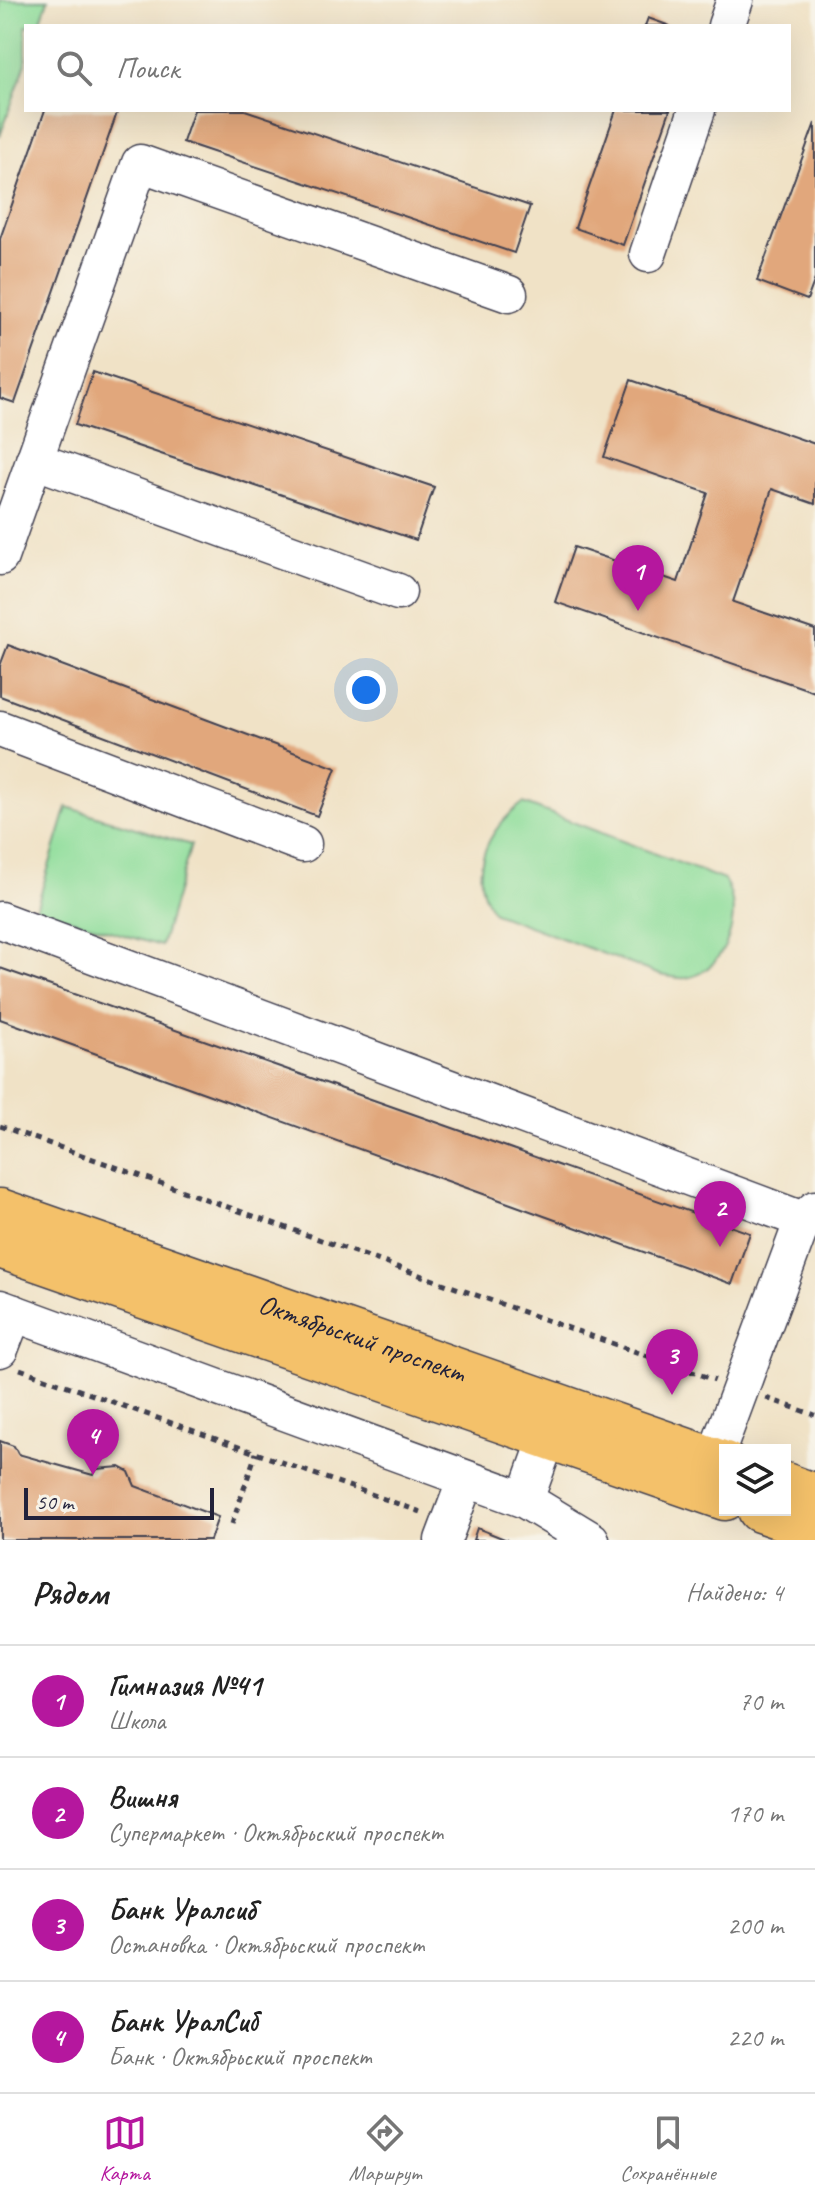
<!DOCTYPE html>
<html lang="ru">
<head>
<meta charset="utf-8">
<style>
  body { margin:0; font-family:Caveat,sans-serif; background:#f6f6f6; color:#222 }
  .controls { position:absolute; right:24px; bottom:24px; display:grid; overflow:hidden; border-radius:0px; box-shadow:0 8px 32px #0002 }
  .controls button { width:72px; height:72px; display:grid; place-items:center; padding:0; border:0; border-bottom:2px solid #e0e0e0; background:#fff; color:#222; font:40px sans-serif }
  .scale { position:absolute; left:24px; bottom:20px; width:190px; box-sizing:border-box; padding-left:8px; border:4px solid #22223b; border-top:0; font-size:22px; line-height:28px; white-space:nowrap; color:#22223b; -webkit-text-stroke:6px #f7f3e8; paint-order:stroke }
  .you { position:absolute; left:366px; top:690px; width:28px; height:28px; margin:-20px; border:6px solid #fff; border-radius:50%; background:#1a73e8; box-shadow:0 0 0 12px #1a73e833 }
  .badge { display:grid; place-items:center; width:52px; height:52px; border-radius:50%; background:#b5179e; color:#fff; font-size:26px; font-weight:700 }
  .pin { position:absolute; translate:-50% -66px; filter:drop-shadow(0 2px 4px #0008) }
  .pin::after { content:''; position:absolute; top:42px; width:28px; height:24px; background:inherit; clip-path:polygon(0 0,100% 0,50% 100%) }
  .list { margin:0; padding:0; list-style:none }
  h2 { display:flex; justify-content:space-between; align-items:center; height:104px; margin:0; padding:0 32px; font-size:34px }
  h2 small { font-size:26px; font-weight:400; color:#767676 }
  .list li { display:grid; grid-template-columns:52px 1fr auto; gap:24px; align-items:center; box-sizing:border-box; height:112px; padding:0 32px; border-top:2px solid #e0e0e0 }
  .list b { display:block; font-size:30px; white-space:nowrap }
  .list p { margin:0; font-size:26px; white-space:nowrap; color:#767676 }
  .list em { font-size:26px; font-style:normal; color:#767676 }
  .icon { flex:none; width:44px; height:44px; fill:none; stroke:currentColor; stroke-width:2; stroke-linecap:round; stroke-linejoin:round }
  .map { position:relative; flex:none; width:815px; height:1540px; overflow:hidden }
  .search { position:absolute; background:#fff; box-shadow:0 8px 32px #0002; left:24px; right:24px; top:24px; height:88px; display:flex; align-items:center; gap:20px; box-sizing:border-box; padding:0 28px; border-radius:0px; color:#767676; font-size:30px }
  .sheet { height:552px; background:#fff }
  nav { display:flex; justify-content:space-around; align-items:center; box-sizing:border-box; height:112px; border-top:2px solid #e0e0e0; background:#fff; font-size:22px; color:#767676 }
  nav a { display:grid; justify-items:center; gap:4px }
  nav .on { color:#b5179e }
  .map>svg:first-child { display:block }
  .green { fill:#91de9c; stroke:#5a806c; stroke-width:2 }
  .building { fill:#e1a77b }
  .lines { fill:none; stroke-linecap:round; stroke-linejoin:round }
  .minor-casing { stroke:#413f50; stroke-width:39 }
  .major-casing { stroke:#413f50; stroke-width:47 }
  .path { stroke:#413f50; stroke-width:5; stroke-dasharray:6 6; stroke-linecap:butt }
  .minor { stroke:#fff; stroke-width:36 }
  .major { stroke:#f4c16b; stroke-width:44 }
  .labels { text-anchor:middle; stroke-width:6; stroke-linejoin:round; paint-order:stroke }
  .street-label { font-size:28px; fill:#22223b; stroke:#f7f3e8 }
</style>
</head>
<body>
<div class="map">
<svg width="815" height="1540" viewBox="0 0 815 1540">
  <rect width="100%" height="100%" fill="#f7f3e8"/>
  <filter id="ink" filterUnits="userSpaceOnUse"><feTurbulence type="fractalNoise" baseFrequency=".0125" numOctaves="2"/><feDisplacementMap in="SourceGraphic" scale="16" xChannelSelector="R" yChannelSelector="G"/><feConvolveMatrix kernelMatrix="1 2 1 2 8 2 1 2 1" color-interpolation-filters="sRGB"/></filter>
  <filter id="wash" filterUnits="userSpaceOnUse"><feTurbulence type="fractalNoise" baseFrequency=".006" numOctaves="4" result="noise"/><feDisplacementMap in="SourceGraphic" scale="32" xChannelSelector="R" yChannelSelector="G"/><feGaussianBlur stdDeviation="1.8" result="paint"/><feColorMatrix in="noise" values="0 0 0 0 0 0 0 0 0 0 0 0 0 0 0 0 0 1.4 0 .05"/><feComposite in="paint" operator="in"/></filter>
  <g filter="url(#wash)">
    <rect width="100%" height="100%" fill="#f0e2c6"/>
    <g class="green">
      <polygon points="0,0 48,0 39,26 26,26 26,63 0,136"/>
      <path d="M523,803L724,880C745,911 727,971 686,978C678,979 668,976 660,975L494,913C465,873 487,830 523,803Z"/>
      <polygon points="67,807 191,845 161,946 36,909"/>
    </g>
    <g id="blocks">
      <g class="building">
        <polygon points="648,18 670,26 645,26"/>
        <polygon points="45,110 118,110 15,403 0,398 0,239"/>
        <polygon points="194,110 245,110 530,206 514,253 183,142"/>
        <polygon points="616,110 670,110 623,245 575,228"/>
        <polygon points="815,123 815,279 807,300 757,281"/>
        <polygon points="93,372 434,487 416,540 75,425"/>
        <polygon points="631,380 815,444 815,504 772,489 733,602 815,630 815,692 555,602 574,547 678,582 708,493 604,457"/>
        <polygon points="8,645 336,768 317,816 0,696 0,666"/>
        <polygon points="0,968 750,1233 732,1284 0,1019"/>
        <polygon points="0,1441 14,1446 18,1454 93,1475 97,1469 120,1467 129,1472 135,1486 218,1517 210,1540 0,1540"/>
        <polygon points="477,1528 507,1540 473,1540"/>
      </g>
    </g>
  </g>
  <g filter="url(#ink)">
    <use href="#blocks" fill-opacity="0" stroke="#413f50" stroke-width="2"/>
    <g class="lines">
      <defs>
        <g id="minor">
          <polyline points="726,26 735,0"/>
          <polyline points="648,254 697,110"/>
          <polyline points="34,460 398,592"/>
          <polyline points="0,557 140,163 509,294"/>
          <polyline points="0,729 303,844"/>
          <polyline points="0,920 803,1220"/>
          <polyline points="0,1308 525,1500 591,1540"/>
          <polyline points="0,1349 14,1313"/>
          <polyline points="714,1460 803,1220 815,1209"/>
          <polyline points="525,1500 548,1436"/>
          <polyline points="443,1540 466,1479"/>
        </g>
        <g id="major">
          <path id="s1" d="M0,1211L725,1464"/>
          <polyline points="0,1246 725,1498"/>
          <polyline points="785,1485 815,1496"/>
          <polyline points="760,1510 815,1529"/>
        </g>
      </defs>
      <use href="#minor" class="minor-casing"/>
      <use href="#major" class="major-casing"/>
      <g class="path">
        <polyline points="0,1126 715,1380"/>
        <polyline points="20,1369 421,1512"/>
        <polyline points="766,1398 815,1415"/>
        <polyline points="232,1524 256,1453"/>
      </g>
      <use href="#minor" class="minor"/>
      <use href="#major" class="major"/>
    </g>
  </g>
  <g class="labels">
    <g class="street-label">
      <text dy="10" stroke="none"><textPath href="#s1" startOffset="384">Октябрьский проспект</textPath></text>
    </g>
  </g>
</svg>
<div class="controls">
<button><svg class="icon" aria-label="layers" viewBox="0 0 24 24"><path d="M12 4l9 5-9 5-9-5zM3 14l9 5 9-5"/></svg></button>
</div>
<div class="scale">50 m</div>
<div class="you"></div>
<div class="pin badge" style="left:638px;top:611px">1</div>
<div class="pin badge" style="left:720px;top:1247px">2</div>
<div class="pin badge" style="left:672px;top:1395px">3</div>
<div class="pin badge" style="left:93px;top:1475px">4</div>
<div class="search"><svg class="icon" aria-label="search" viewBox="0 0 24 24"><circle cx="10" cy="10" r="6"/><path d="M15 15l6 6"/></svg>Поиск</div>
</div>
<section class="sheet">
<h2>Рядом<small>Найдено: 4</small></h2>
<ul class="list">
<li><span class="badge">1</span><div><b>Гимназия №41</b><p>Школа</p></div><em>70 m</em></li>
<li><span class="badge">2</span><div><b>Вишня</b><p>Супермаркет · Октябрьский проспект</p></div><em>170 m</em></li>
<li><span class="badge">3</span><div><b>Банк Уралсиб</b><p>Остановка · Октябрьский проспект</p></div><em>200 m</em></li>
<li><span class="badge">4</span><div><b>Банк УралСиб</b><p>Банк · Октябрьский проспект</p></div><em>220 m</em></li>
</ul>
</section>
<nav>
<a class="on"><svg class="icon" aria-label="map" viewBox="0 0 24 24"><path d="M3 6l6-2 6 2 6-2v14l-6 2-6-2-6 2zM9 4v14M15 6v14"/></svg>Карта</a>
<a><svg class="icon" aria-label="directions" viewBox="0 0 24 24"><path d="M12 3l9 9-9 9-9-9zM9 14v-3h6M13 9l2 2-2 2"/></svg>Маршрут</a>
<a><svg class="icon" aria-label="saved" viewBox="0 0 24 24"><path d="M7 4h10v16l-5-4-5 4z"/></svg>Сохранённые</a>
</nav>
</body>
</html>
